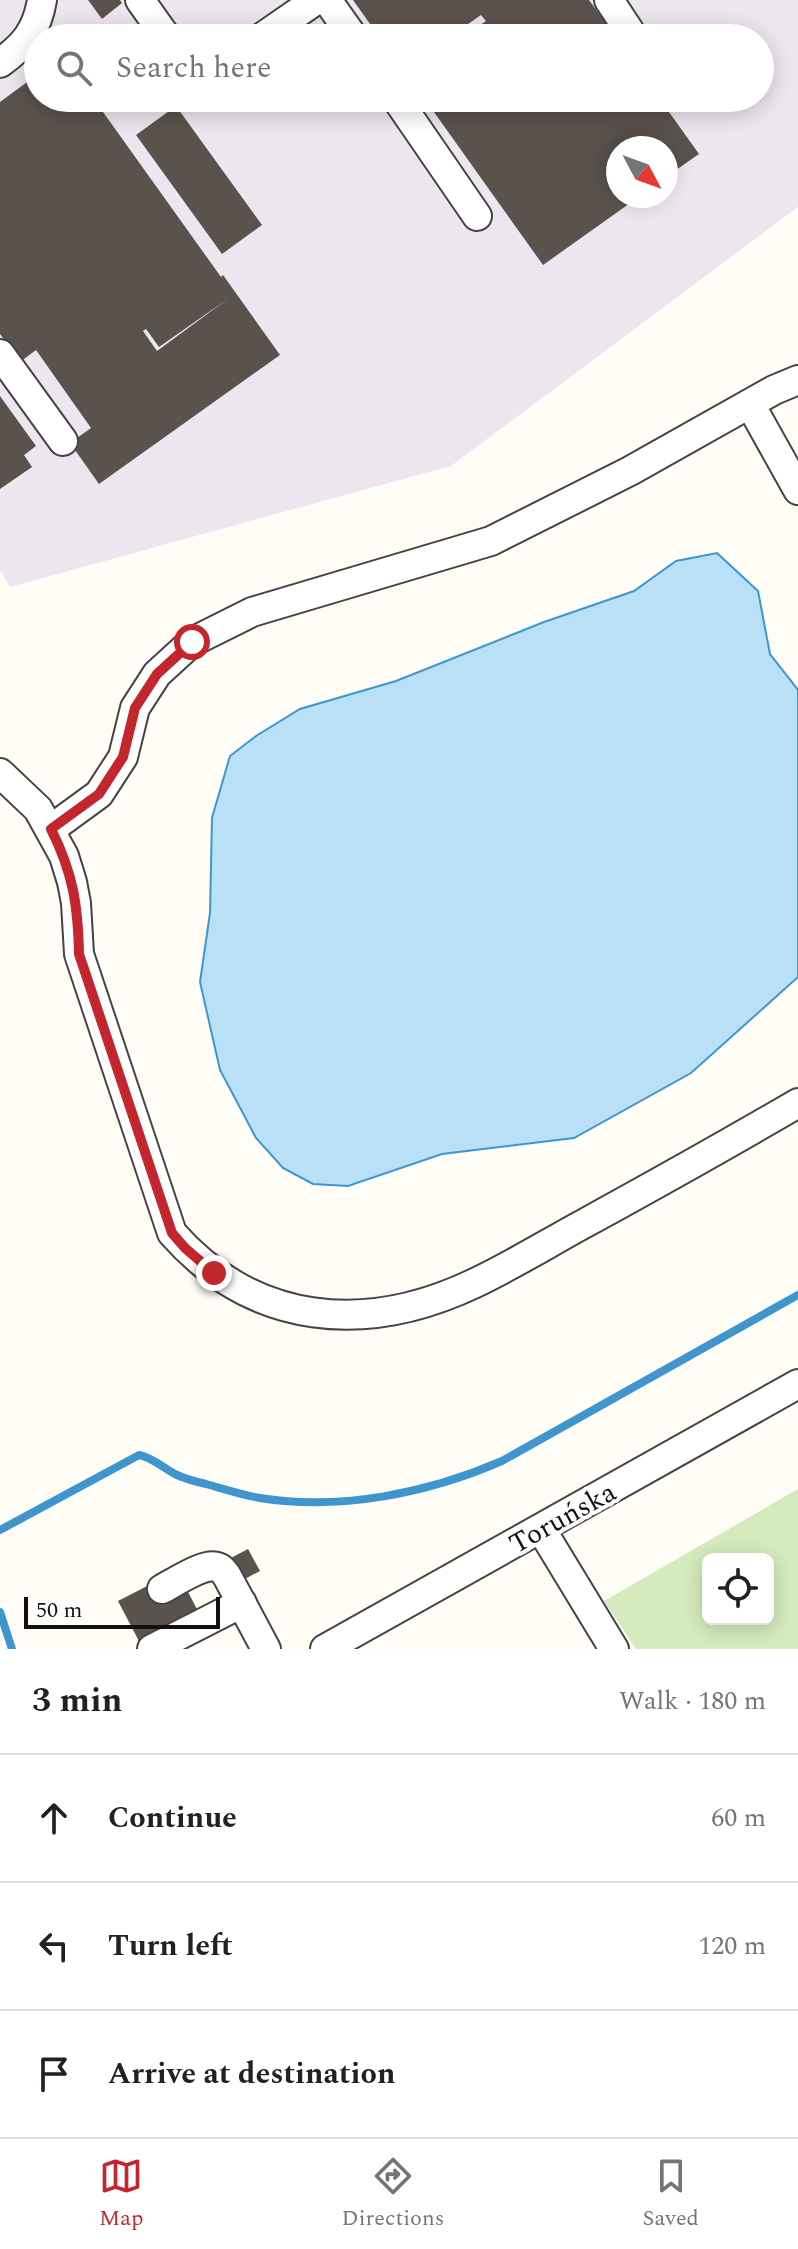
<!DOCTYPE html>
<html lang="en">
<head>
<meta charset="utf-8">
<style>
  body { margin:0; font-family:Spectral,serif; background:#f6f6f6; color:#202124 }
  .controls { position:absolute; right:24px; bottom:24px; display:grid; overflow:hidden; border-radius:12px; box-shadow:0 4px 20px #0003 }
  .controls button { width:72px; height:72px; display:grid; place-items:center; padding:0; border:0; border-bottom:2px solid #e0e0e0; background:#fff; color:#202124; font:40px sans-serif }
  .compass { position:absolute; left:606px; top:136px; width:72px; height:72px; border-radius:50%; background:#fff; box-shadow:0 4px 20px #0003; rotate:131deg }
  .scale { position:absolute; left:24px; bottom:20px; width:196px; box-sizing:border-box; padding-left:8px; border:4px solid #111; border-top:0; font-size:22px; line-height:28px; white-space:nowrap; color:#111; -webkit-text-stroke:6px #fff; paint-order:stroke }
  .stop { position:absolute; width:24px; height:24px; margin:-18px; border:6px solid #c4262e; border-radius:50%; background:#fff }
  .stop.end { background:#c4262e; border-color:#fff; box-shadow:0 2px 8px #0008 }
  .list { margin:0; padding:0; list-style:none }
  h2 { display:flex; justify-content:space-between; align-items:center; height:104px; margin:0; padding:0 32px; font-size:34px }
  h2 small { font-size:26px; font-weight:400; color:#757577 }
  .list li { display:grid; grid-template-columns:52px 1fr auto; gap:24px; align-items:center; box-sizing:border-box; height:128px; padding:0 32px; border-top:2px solid #e0e0e0 }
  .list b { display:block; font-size:30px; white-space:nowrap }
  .list em { font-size:26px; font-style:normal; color:#757577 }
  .icon { flex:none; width:44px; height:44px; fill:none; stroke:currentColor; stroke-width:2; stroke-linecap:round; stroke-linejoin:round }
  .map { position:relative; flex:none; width:798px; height:1649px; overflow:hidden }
  .search { position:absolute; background:#fff; box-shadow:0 4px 20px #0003; left:24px; right:24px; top:24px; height:88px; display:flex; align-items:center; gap:20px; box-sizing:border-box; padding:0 28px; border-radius:44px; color:#757577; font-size:30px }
  .sheet { height:488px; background:#fff }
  nav { display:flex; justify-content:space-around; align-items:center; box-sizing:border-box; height:112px; border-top:2px solid #e0e0e0; background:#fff; font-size:22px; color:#757577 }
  nav a { display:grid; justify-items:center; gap:4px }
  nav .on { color:#c4262e }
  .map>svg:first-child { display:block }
  .industrial { fill:#eee6ef; fill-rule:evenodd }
  .green { fill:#d5ebbd; fill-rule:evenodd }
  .water { fill:#b9e0f7; stroke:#3f96cf; stroke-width:2 }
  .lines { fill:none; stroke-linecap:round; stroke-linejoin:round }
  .stream { stroke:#3f96cf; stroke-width:8 }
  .building { fill:#5a524d; fill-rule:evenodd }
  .minor-casing { stroke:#444; stroke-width:32 }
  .minor { stroke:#fff; stroke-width:28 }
  .route { stroke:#c4262e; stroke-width:10 }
  .labels { text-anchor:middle; stroke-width:8; stroke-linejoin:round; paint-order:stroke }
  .street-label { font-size:28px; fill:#111; stroke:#fff }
</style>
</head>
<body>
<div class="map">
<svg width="798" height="1649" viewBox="0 0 798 1649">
  <rect width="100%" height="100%" fill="#fffdf5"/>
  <path class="industrial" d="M0,0H798V207L451,466L10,587L0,570ZM38,38H760V98H38ZM618,148H666V196H618Z"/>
  <path class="green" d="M798,1489V1649H636L604,1601ZM708,1559H768V1619H708Z"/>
  <polygon class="water" points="717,553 758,591 770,654 798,690 798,977 691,1073 574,1138 442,1154 348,1186 313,1184 283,1168 256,1138 220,1070 200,982 210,913 212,818 230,756 256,736 300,709 396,681 544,622 634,591 676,561"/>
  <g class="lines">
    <g class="stream">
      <path d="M0,1530L139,1455C154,1458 164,1469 177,1475C186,1479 197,1482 206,1484C224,1489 242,1495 260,1498C341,1511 428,1493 502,1461L798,1295"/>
      <polyline points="0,1612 12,1649"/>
    </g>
  </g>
  <g class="building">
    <polygon points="88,0 120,0 122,3 102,19"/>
    <polygon points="353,0 589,0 617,38 462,38 486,21 481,15 448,38 380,38"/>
    <path d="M38,74V98H93L221,277L223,275L280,355L99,484L70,443L91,428L36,350L20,362L0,334V102ZM229,298L157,351L143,331L146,329L159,347Z"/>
    <polygon points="424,98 659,98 699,154 666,177 666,148 618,148 618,196 640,196 543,265"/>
    <polygon points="176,106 262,225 222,254 136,135"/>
    <polygon points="0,396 36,446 24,455 32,467 0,489"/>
    <polygon points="248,1549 260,1571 241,1581 229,1559"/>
    <polygon points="155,1582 187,1590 200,1615 141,1645 118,1601"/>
  </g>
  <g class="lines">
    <defs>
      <g id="minor">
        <polyline points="140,0 167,38"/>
        <polyline points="327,0 354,38"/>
        <polyline points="609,0 634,38"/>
        <polyline points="261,38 316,0"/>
        <path d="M0,63C25,45 37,30 42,0"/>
        <polyline points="396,98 477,216"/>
        <polyline points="0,354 63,441"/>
        <polyline points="750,404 798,490"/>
        <path d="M0,773L38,809L64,856L72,882L76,903L79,954L172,1233C254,1326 366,1335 475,1283C513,1265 550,1242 587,1222C658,1183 728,1144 798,1103"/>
        <polyline points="51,829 99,794 123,757 135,708 157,674 192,642 252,612 491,541 630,471 774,390 798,380"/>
        <polyline points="541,1529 614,1649"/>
        <path d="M162,1589C174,1583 205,1562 217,1567C222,1568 224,1572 227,1576L266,1649"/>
        <polyline points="152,1649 242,1603"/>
        <polyline points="325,1649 798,1384"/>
      </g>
    </defs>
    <use href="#minor" class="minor-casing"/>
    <use href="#minor" class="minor"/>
  </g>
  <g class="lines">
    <path class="route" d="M192,642L157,674L135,708L123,757L99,794L51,829C73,873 78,905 79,954L172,1233L185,1248L214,1273"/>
  </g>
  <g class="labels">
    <g class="street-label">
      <text transform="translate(562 1517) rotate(-29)" y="10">Toruńska</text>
    </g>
  </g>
</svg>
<div class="controls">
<button><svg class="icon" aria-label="locate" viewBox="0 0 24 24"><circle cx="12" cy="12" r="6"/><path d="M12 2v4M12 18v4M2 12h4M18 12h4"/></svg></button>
</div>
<svg class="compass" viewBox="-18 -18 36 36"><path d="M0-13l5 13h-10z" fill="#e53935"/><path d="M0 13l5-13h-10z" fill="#757577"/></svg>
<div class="scale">50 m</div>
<div class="stop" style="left:192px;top:642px"></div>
<div class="stop end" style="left:214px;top:1273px"></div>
<div class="search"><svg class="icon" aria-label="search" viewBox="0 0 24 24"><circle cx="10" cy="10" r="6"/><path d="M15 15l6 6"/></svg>Search here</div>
</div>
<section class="sheet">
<h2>3 min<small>Walk · 180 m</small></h2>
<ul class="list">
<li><svg class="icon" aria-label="ahead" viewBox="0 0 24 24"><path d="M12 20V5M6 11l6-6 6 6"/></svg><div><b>Continue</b></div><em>60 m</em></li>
<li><svg class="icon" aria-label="left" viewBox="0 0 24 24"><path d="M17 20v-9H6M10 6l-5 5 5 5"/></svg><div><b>Turn left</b></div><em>120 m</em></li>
<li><svg class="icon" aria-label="arrive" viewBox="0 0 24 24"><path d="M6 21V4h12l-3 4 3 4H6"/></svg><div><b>Arrive at destination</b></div></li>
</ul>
</section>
<nav>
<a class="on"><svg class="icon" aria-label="map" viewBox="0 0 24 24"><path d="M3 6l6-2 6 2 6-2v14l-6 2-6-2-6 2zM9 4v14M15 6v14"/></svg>Map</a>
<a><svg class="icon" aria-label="directions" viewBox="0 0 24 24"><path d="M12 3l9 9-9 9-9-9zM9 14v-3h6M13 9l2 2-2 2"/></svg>Directions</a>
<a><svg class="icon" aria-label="saved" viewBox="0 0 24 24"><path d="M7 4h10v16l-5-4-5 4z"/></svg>Saved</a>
</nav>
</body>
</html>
